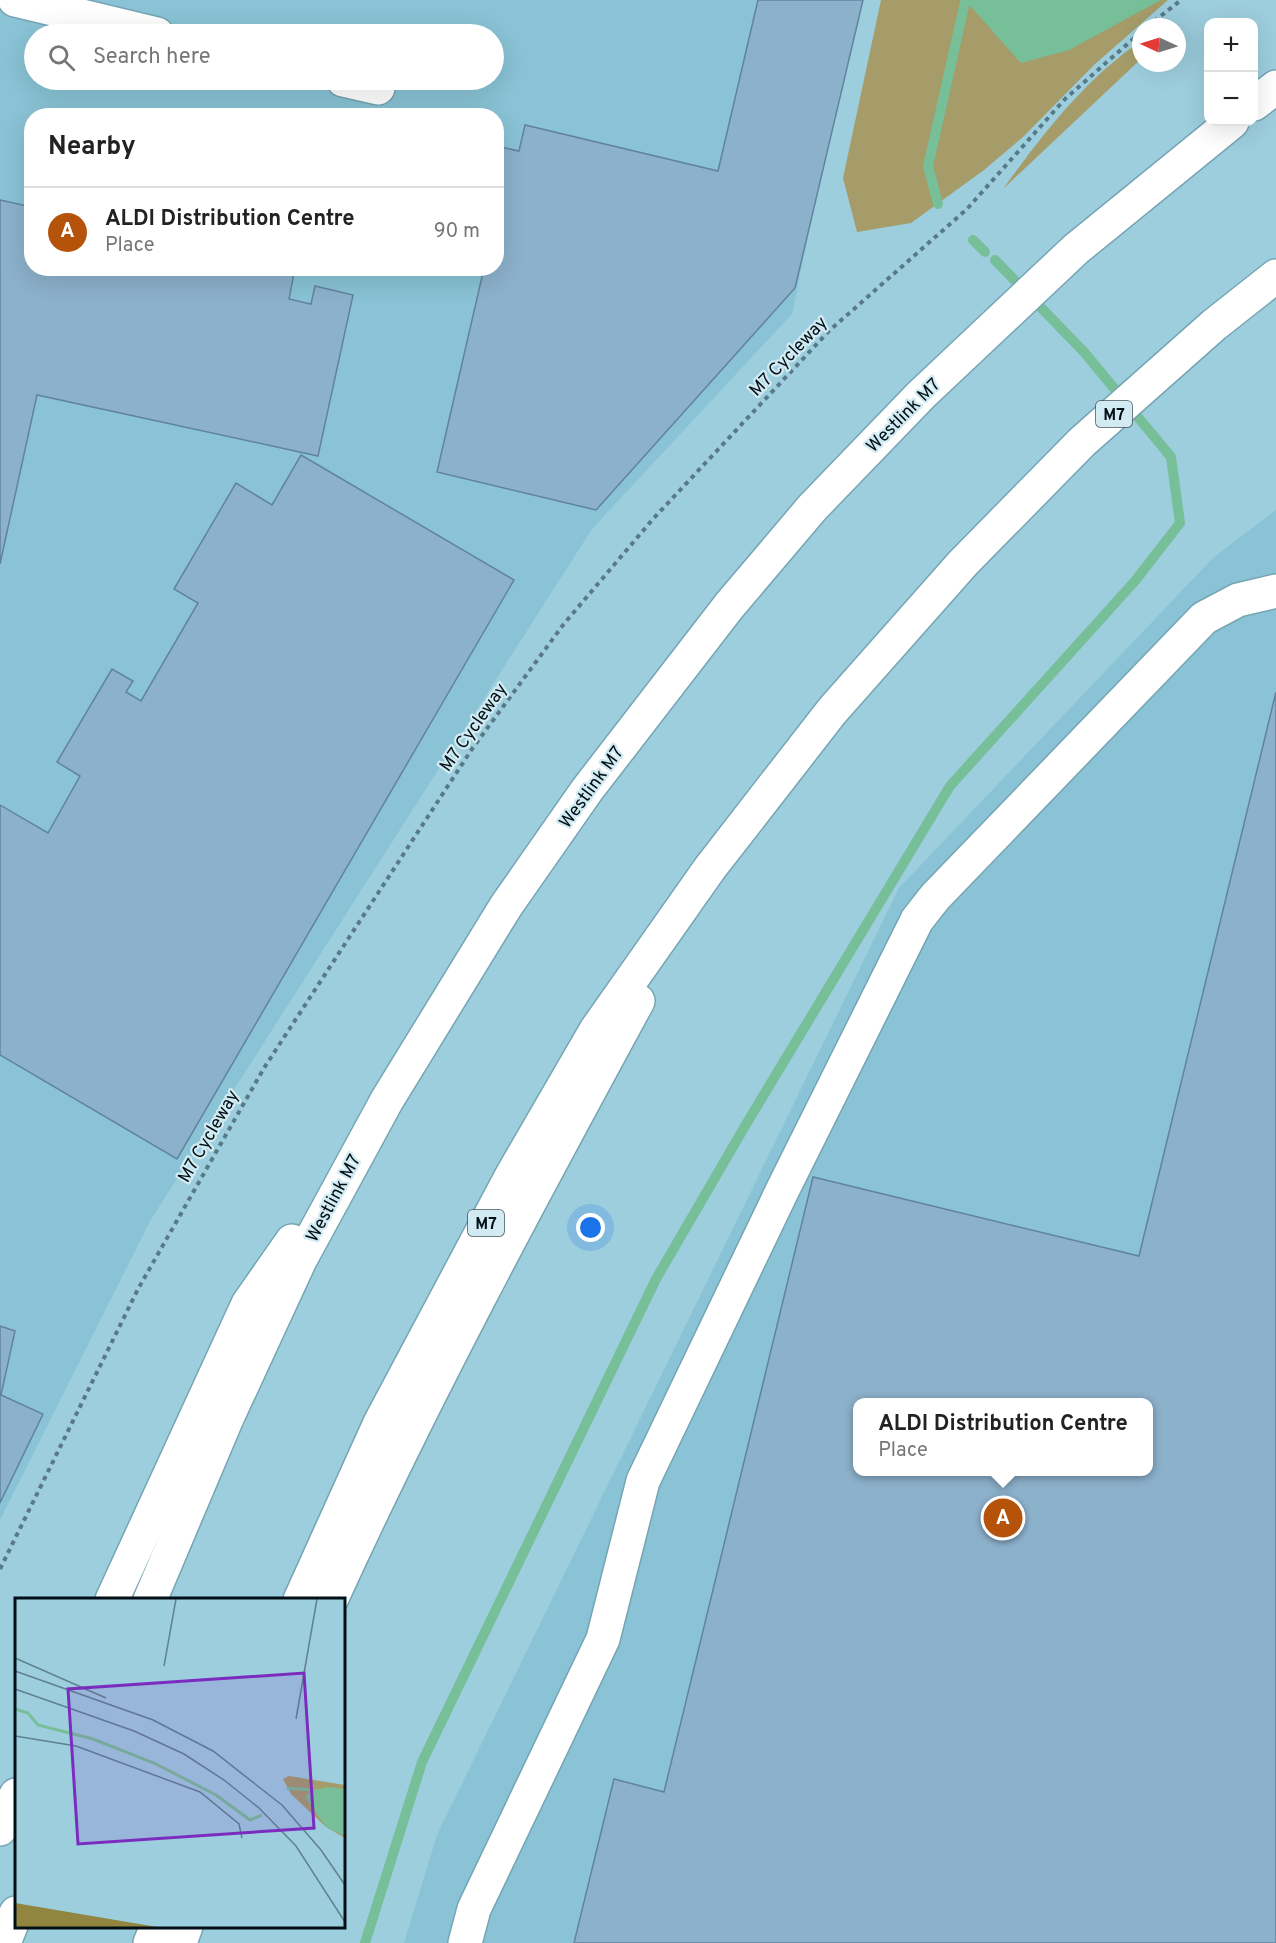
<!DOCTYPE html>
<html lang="en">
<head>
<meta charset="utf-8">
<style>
  body { margin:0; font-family:Overpass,sans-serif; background:#f2f2f2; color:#222 }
  .controls { position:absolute; right:18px; top:18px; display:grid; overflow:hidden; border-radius:12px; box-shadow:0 6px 24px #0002 }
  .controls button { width:54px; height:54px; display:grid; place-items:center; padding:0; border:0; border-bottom:2px solid #e0e0e0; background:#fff; color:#222; font:30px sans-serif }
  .compass { position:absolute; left:1132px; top:18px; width:54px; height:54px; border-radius:50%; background:#fff; box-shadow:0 6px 24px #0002; rotate:274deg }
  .you { position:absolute; left:591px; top:1228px; width:21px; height:21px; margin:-15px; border:4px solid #fff; border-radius:50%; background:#1a73e8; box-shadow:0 0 0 9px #1a73e833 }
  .badge { display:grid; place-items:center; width:39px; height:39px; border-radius:50%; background:#b45309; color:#fff; font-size:20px; font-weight:700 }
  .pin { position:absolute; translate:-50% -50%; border:3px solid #fff; box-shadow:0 2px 6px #0006 }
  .popup { position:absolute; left:853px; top:1398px; width:300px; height:78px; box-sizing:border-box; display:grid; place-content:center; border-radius:12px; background:#fff; filter:drop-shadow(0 2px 4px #0005); font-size:20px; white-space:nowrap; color:#767676 }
  .popup b { font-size:22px; color:#222 }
  .popup::after { content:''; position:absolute; left:50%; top:100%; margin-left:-12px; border:12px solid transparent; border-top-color:#fff }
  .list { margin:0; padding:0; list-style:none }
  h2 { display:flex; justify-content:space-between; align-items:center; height:78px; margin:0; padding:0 24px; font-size:26px }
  h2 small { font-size:20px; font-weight:400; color:#767676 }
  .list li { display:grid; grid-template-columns:39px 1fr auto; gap:18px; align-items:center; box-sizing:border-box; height:90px; padding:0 24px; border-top:2px solid #e0e0e0 }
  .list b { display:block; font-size:22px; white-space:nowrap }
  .list p { margin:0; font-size:20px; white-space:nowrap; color:#767676 }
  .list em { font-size:20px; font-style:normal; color:#767676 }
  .icon { flex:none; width:33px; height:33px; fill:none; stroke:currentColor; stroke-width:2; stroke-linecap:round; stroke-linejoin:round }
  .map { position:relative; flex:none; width:1276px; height:1943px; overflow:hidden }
  .search { position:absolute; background:#fff; box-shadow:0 6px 24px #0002; left:24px; top:24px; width:480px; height:66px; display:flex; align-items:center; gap:15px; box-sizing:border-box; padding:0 21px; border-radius:33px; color:#767676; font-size:22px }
  .panel { position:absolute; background:#fff; box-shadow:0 6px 24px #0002; left:24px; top:108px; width:480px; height:168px; border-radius:24px }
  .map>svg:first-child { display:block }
  .built { fill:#89c3d5; fill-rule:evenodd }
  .green { fill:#a59c69 }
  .water { fill:#77bf98 }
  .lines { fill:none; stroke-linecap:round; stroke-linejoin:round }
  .stream { stroke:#77bf98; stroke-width:10 }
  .building { fill:#8cb1cb; stroke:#61849e; stroke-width:1.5; fill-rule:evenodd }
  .minor-casing { stroke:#75a5b4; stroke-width:36 }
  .highway-casing { stroke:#75a5b4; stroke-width:36 }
  .path { stroke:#587a86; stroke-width:4; stroke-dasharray:4.5 4.5; stroke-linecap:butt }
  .minor { stroke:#fff; stroke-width:33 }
  .highway { stroke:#fff; stroke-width:33 }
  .labels { text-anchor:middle; stroke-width:4.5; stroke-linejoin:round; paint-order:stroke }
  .shield { fill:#d2eaf2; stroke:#405158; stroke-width:1.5 }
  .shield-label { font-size:16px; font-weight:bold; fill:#011016 }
  .street-label { font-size:18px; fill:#011016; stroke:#d2eaf2 }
  .inset-river { fill:none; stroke:#77bf98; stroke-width:3 }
  .inset-road { fill:none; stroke:#5f828e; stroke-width:1.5 }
  .view { fill:#7b2cbf; fill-opacity:0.15; stroke:#7b2cbf; stroke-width:3 }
  .inset-edge { fill:none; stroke:#011016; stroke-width:3 }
</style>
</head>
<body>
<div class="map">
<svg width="1276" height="1943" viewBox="0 0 1276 1943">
  <rect width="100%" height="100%" fill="#9dcede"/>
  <g class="built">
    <path d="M0,0H857L792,314L592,529L150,1221L0,1520ZM34,34H494V80H34ZM32,116H496V268H32Z"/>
    <path d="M1276,510V1943H404L437,1835L899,888L1214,557ZM858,1402H1148V1472H858Z"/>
  </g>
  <g class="green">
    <polygon points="881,0 1168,0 1094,65 1023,137 984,170 911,223 857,232 843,178"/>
    <path d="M1141,41V59L1003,189C1042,135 1085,79 1141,41Z"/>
  </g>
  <polygon class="water" points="965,0 1161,0 1069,50 1021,63"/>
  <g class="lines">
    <g class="stream">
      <polyline points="938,204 928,166 965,2 968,0"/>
      <polyline points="973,240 985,252"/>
      <polyline points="365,1943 422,1762 656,1279 745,1126 950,786 1135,581 1180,523 1171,457 1084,352 995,260"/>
    </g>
  </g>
  <g class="building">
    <polygon points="758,0 863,0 795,288 596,510 437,472 484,268 496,268 496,146 519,151 525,125 718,171"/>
    <polygon points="0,200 32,207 32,268 295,268 289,299 311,304 315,286 353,295 318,456 37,395 0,564"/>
    <polygon points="301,455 514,580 177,1159 0,1055 0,805 48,833 80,776 57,762 112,669 133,681 126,692 141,701 198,603 174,589 236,483 272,505"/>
    <path d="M1276,692V1943H574L614,1779L664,1792L813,1177L1139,1256ZM858,1402H1148V1472H858Z"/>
    <polygon points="0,1326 15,1331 1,1395 43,1414 0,1503"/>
  </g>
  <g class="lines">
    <defs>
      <g id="minor">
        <polyline points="15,0 157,34"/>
        <polyline points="343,80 378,88"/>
        <polyline points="465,1943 474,1909 603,1639 643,1481 782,1191 917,920 935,897 1204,618 1238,600 1276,591"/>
      </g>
      <g id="highway">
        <polyline points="1254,104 1276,87"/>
        <polyline points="112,1600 248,1304 292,1241"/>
        <polyline points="150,1600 227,1418 300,1260 387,1100 506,906 587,790 729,606 812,508 921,395 1076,249 1232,122"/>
        <polyline points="300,1600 380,1423 512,1175 596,1030 710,868 832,711 963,563 1082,442 1214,325 1276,276"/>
        <path d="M331,1600C424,1396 531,1198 638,1001"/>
        <polyline points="0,1829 16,1795"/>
        <polyline points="4,1943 16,1913"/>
        <polyline points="150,1943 157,1926"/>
        <polyline points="180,1943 186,1926"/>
      </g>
    </defs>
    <use href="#minor" class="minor-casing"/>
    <use href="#highway" class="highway-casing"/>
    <g class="path">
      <polyline points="1147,27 1181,0"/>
      <polyline points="0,1569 138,1289 264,1068 472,749 563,625 653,519 829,331 967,209 1065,99 1141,32"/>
    </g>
    <use href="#minor" class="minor"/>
    <use href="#highway" class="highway"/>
  </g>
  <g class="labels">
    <g class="shield">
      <rect x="1096" y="401" width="36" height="26" rx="4.5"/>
      <rect x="468" y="1210" width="36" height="26" rx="4.5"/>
    </g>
    <g class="shield-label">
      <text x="1114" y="420">M7</text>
      <text x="486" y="1229">M7</text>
    </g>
    <g class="street-label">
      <text transform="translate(788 356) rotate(-46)" y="6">M7 Cycleway</text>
      <text transform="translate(903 415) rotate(-45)" y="6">Westlink M7</text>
      <text transform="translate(473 727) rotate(-55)" y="6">M7 Cycleway</text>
      <text transform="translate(591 787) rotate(-54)" y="6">Westlink M7</text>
      <text transform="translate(208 1136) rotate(-60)" y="6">M7 Cycleway</text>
      <text transform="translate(333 1198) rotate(-62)" y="6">Westlink M7</text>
    </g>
  </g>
  <g transform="translate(15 1598)">
    <rect width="330" height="330" fill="#9dcede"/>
    <path d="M274,178L330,187V240L311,229L276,196L268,181Z" fill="#a59c69"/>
    <path d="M0,305L142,329H0Z" fill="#91853f"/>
    <path d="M315,189L330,191V238L311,229L290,199L297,192Z" fill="#77bf98"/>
    <path class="inset-river" d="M0,111L13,115L23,127L78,141L139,165L201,197L235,222L247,217M272,190L297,192"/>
    <path class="inset-road" d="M0,60L91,100M149,68L161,1M0,73L138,122L198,153L267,207L306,252L330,287M0,91L119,133L169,156L209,182L244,210L281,248L330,324M281,121L302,1M0,138L61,148L185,194L224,226L227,240"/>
    <path class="view" d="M289,75L299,230L63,246L53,91Z"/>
    <rect width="330" height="330" class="inset-edge"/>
  </g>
</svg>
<div class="controls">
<button>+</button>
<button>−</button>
</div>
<svg class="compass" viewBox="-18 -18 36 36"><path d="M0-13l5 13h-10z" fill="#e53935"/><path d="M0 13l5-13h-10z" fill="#767676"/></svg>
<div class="you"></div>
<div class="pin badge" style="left:1003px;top:1518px">A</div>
<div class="popup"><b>ALDI Distribution Centre</b>Place</div>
<div class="search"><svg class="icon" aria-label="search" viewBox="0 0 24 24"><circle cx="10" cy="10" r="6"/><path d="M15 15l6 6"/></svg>Search here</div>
<section class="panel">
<h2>Nearby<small></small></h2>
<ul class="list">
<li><span class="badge">A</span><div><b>ALDI Distribution Centre</b><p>Place</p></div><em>90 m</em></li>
</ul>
</section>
</div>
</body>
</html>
